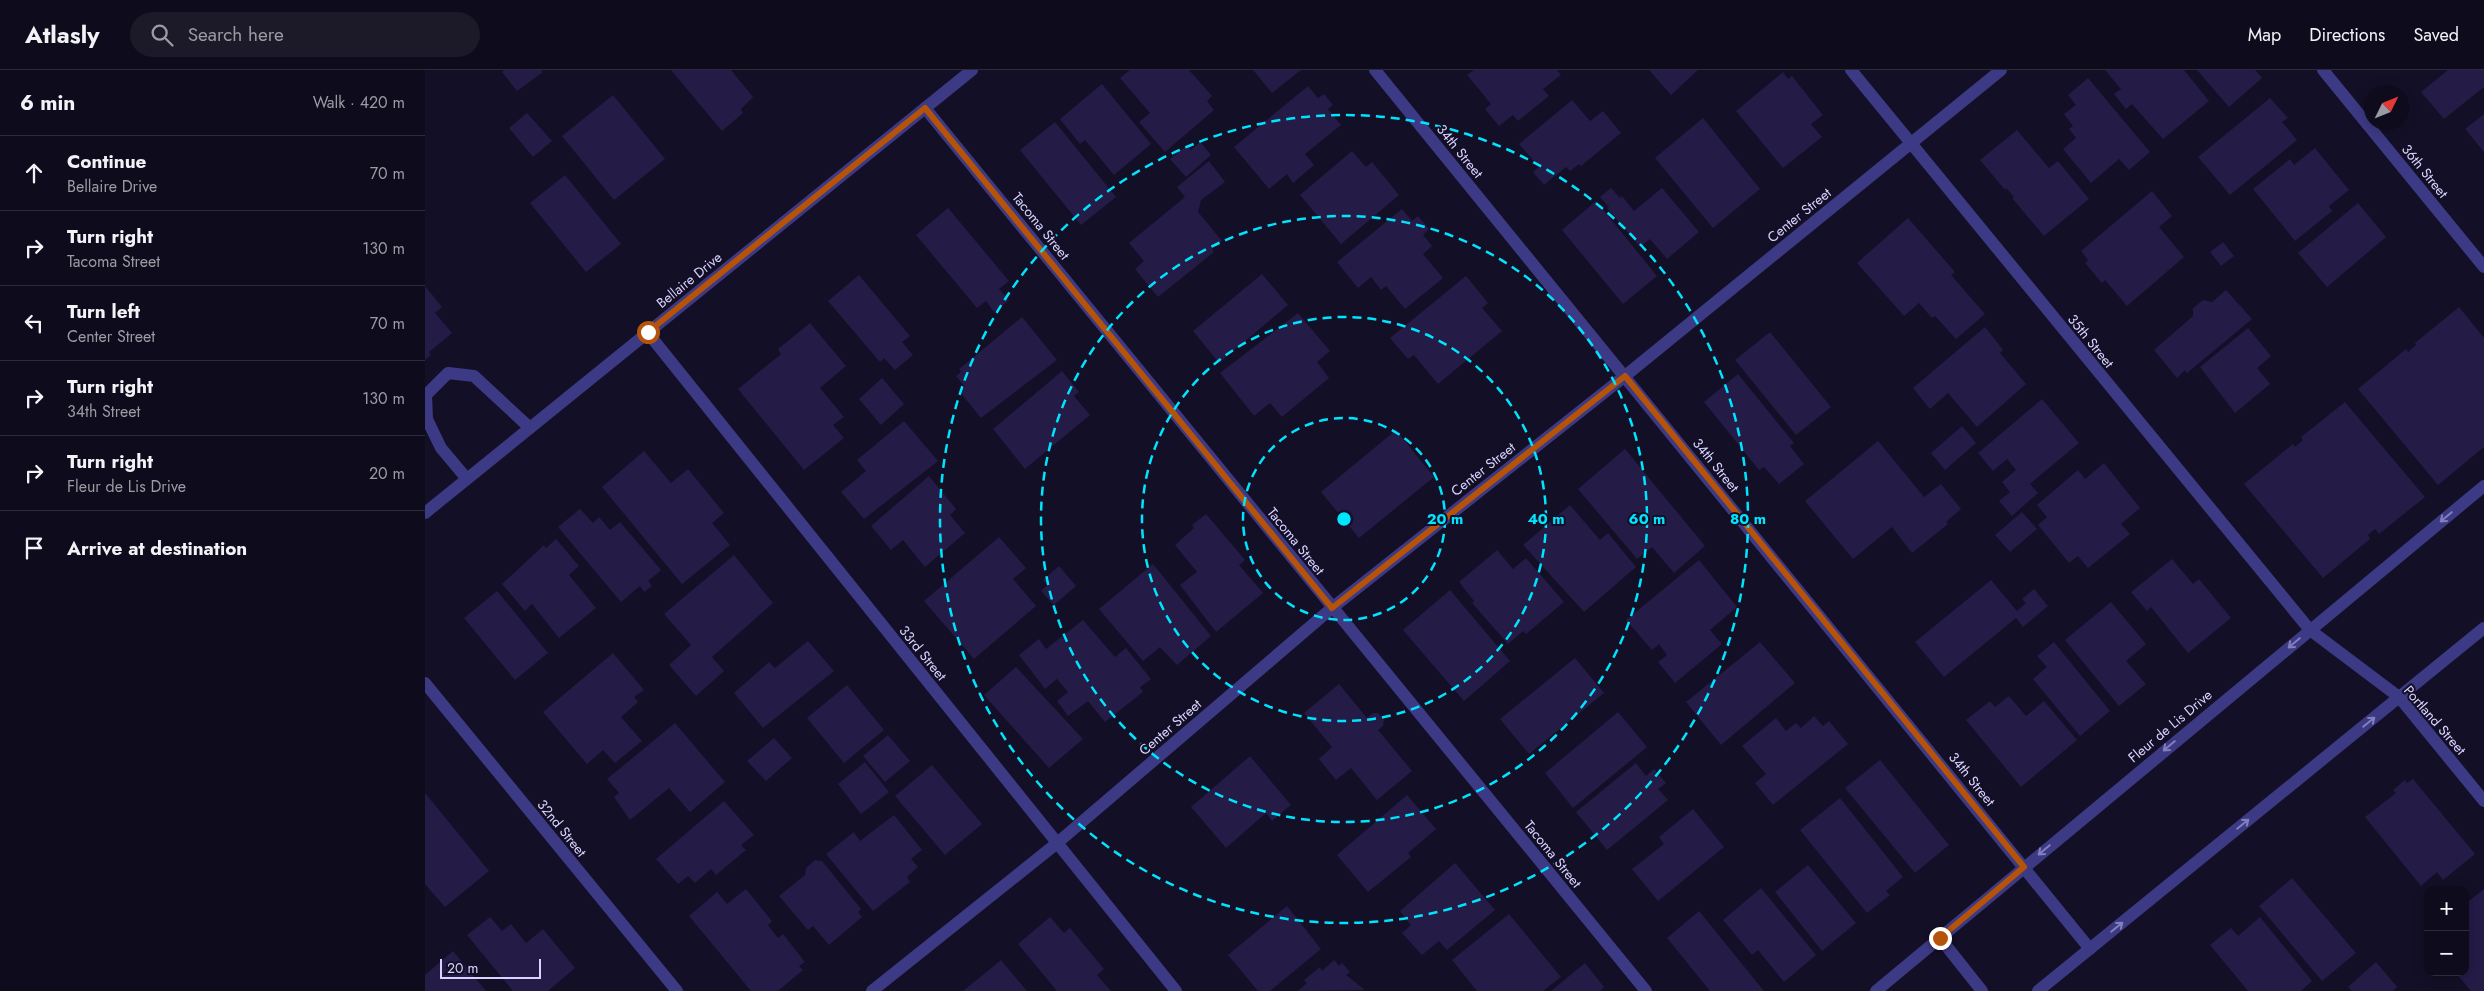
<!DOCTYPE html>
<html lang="en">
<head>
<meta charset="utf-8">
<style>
  body { margin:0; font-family:Jost,sans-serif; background:#1c1929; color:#f1f3f6 }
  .controls { position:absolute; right:15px; bottom:15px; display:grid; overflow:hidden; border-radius:10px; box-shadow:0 2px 12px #0003 }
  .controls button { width:45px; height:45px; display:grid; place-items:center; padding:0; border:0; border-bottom:1px solid #2e2b3b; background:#0e0b1c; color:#f1f3f6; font:25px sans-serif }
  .compass { position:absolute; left:1939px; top:15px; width:45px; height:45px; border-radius:50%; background:#0e0b1c; box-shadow:0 2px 12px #0003; rotate:47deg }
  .scale { position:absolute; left:15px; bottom:12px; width:101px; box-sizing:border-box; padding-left:5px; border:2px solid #d9d4ff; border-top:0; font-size:14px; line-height:18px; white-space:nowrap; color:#d9d4ff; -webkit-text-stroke:4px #130f26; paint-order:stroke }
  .stop { position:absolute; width:15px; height:15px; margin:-11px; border:4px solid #b45309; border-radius:50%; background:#fff }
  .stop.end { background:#b45309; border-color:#fff; box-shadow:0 1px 5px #0008 }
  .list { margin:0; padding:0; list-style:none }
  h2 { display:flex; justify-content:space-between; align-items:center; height:65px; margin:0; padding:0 20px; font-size:21px }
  h2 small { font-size:16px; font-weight:400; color:#9b9ba3 }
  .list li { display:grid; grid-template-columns:32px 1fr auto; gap:15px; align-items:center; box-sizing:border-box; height:75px; padding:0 20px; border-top:1px solid #2e2b3b }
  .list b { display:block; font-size:19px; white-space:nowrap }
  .list p { margin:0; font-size:16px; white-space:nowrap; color:#9b9ba3 }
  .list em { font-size:16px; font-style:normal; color:#9b9ba3 }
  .icon { flex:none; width:28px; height:28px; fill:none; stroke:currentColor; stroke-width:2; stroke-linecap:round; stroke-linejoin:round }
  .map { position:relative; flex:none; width:2059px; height:921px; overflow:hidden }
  header { display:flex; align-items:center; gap:30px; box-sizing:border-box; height:70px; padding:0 25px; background:#0e0b1c; border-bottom:1px solid #2e2b3b }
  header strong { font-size:24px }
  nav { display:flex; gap:28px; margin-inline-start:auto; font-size:18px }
  .search { width:350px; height:45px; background:#1c1929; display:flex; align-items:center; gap:12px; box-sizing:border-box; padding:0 18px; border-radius:28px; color:#9b9ba3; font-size:19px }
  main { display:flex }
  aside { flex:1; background:#0e0b1c }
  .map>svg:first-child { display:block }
  .building { fill:#241b47 }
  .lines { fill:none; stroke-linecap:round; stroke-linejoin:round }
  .minor { stroke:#3d3a85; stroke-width:12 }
  .oneway { stroke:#837fbc }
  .route { stroke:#b45309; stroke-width:6 }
  .ring { fill:none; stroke:#00e5ff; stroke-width:2.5; stroke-dasharray:9 6 }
  .labels { text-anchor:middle; stroke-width:4; stroke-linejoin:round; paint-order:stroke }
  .street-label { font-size:14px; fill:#d9d4ff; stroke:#130f26 }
  .centre { fill:#00e5ff; stroke:#130f26; stroke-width:2.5 }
  .ring-label { font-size:15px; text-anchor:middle; font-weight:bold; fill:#00e5ff; stroke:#130f26; stroke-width:4; stroke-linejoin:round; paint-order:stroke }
</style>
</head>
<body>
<header>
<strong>Atlasly</strong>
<div class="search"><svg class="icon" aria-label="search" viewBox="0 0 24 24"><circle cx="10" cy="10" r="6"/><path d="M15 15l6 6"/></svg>Search here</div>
<nav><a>Map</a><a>Directions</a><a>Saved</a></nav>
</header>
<main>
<aside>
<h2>6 min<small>Walk · 420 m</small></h2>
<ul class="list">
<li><svg class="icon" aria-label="ahead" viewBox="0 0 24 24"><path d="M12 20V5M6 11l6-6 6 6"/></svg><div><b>Continue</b><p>Bellaire Drive</p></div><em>70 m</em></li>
<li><svg class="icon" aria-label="right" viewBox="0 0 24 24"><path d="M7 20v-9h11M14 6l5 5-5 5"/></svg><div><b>Turn right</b><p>Tacoma Street</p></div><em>130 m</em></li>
<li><svg class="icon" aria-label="left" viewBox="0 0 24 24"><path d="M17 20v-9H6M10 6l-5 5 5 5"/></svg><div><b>Turn left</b><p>Center Street</p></div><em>70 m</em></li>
<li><svg class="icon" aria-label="right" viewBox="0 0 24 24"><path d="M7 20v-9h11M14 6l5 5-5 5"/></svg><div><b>Turn right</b><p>34th Street</p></div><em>130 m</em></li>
<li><svg class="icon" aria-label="right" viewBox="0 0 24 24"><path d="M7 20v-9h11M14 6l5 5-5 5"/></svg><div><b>Turn right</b><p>Fleur de Lis Drive</p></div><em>20 m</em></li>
<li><svg class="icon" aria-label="arrive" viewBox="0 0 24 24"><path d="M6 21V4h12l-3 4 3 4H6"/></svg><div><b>Arrive at destination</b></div></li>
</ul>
</aside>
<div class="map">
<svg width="2059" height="921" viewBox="0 0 2059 921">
  <rect width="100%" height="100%" fill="#130f26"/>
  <g class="building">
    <polygon points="79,0 116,0 118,2 92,21 77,2"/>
    <polygon points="246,0 306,0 328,27 316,39 318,43 297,61"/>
    <polygon points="705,0 764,0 787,26 782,31 789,40 740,82 714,52 725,43 695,8"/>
    <polygon points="828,0 876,0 847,23"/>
    <polygon points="1049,0 1132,0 1136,5 1118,19 1124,26 1093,51 1088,45 1074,56 1060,39 1066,34 1042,5"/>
    <polygon points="1224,0 1273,0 1246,25"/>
    <polygon points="1680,0 1759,0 1784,31 1738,69 1707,34 1701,39 1689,24 1696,19"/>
    <polygon points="1772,0 1830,0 1837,8 1804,37"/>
    <polygon points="2023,0 2059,0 2059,17 2019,49 1996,22"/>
    <polygon points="1358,2 1363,9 1367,6 1398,45 1386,54 1397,67 1358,98 1311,41"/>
    <polygon points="1663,8 1725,82 1704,100 1694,89 1666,113 1638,79 1651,68 1644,59 1648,56 1639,44 1651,35 1643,25"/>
    <polygon points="677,14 726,74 689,105 660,70 655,74 635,49"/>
    <polygon points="883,16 893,28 899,24 908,35 903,39 916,55 880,84 889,95 868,113 862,104 844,119 809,77"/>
    <polygon points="188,25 240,89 189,130 137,66"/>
    <polygon points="1845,28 1863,48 1857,52 1872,70 1805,125 1773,87"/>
    <polygon points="1147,30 1165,51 1178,41 1196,63 1156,96 1154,94 1145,101 1141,97 1119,115 1108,102 1114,97 1094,74"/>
    <polygon points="102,43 127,71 108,87 84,58"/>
    <polygon points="2059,44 2059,82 2040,59"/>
    <polygon points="1278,48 1335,119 1288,158 1230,88"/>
    <polygon points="630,52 691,127 656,155 595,80"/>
    <polygon points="1592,60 1624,98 1633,91 1664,129 1619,166 1587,128 1589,127 1581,118 1580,120 1555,90"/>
    <polygon points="775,72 786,85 761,107 745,89 762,75 766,80"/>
    <polygon points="1890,78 1924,120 1904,136 1907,141 1870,171 1828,119 1865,89 1869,95"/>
    <polygon points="927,81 941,97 947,92 974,125 916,174 875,125"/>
    <polygon points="784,91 800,112 776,130 773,142 797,171 787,179 789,182 733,227 710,199 719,191 704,173 760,127 752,117"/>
    <polygon points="140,105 196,174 161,202 105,133"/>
    <polygon points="1186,118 1195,128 1197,126 1209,141 1237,118 1274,162 1242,189 1225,169 1215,177 1182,138 1184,137 1175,127"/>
    <polygon points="1727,121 1747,146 1734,157 1759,187 1702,236 1680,210 1677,213 1660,193 1663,190 1656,181"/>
    <polygon points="1171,131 1232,206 1198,234 1137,160"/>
    <polygon points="1933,133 1961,167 1902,217 1873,183"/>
    <polygon points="523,138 584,211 574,219 584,230 569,242 561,231 552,238 491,165"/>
    <polygon points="977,139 987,151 993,146 1004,159 998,165 1007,176 998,184 1018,208 980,239 961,216 956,220 946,207 933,218 912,192"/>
    <polygon points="1483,148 1530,202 1526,205 1560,244 1531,269 1510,246 1507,248 1494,233 1479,246 1432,193"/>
    <polygon points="1798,172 1809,186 1796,196 1785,182"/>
    <polygon points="837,204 863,235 794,293 768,261"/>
    <polygon points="434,205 485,266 477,272 488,285 470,300 459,288 455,292 403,231"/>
    <polygon points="1041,206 1063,233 1057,238 1077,261 1013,314 989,285 983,289 965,268"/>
    <polygon points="0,216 17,237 10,243 27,263 4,282 6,285 0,290"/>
    <polygon points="1801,220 1827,249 1762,303 1760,300 1752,308 1729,280 1768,246 1768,238 1778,230 1787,232"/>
    <polygon points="2034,237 2059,268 2059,377 2013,415 1933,319 1981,279 1983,282 1991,275 1990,273"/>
    <polygon points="873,243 905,281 892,292 904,308 857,347 845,333 829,346 795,303"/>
    <polygon points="597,247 632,290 556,348 534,321 540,317 531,306 536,302 534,299"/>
    <polygon points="385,253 421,296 395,318 419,347 408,355 419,368 379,400 313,319 356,284 353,279"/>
    <polygon points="1560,257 1578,280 1575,283 1601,314 1552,357 1523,323 1505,339 1488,318"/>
    <polygon points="1823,258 1846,286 1832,298 1845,314 1810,343 1775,297"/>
    <polygon points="1345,262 1406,337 1371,365 1310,290"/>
    <polygon points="637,301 654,322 649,326 665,345 600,399 568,359"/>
    <polygon points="1313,304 1369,373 1365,376 1379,394 1354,414 1339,397 1334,400 1279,332"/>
    <polygon points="457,308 479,334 456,355 434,329"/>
    <polygon points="1617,329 1654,373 1605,414 1613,423 1587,446 1574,431 1585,422 1577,412 1591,400 1582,389 1568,401 1553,383"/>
    <polygon points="1920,332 2000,427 1954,464 1950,459 1943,465 1945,469 1898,508 1819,414 1868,374 1870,377 1878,370 1876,367"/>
    <polygon points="479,351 513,391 439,449 416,422 441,401 432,390"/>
    <polygon points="1537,356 1551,373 1520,400 1506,383"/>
    <polygon points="971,360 1009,407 934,468 896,422"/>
    <polygon points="1453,371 1499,427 1516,414 1536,439 1521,452 1523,454 1487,483 1467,457 1428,489 1380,431"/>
    <polygon points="1200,379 1280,476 1249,503 1227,477 1212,489 1153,419"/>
    <polygon points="219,381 246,413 263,399 299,443 287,453 305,475 257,514 177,417"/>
    <polygon points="1679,393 1715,438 1696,454 1705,464 1663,498 1653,486 1644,493 1613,455 1622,447 1612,435 1653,400 1660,409"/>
    <polygon points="504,406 531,439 525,445 540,463 500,497 478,470 466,480 446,456"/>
    <polygon points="1145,435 1175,470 1183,463 1211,497 1159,542 1098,475"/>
    <polygon points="155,439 168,453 174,447 185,460 195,452 236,500 223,511 227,516 219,522 215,516 196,532 133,457"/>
    <polygon points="1597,442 1612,459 1585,482 1570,465"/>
    <polygon points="781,444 820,490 814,495 838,523 791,562 755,515 772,502 750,475 769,458 767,455"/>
    <polygon points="574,467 601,498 588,509 611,536 549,589 499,531"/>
    <polygon points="131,469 154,496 144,505 171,538 134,568 107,534 100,541 77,514 119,475 121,478"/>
    <polygon points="1072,480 1088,499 1101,488 1139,532 1101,564 1098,561 1083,574 1047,533 1049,531 1034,512"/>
    <polygon points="309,485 348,533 287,587 299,601 271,626 244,595 266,575 239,544"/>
    <polygon points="1747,489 1768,514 1774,509 1806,548 1763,583 1726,537 1722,541 1706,522"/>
    <polygon points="1274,490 1312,537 1285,560 1297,574 1250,613 1233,592 1242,585 1234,574 1227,580 1201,550"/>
    <polygon points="728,494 786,566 752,595 735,577 718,591 674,539"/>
    <polygon points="634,496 651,516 629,535 616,521 622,515 618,510"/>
    <polygon points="1566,510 1592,541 1601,533 1597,529 1609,519 1623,536 1598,557 1591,548 1519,607 1490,572"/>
    <polygon points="1025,520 1085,591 1039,631 978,560"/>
    <polygon points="72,521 123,583 90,610 39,548"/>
    <polygon points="1686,532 1721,574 1701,591 1721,614 1694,636 1640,570"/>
    <polygon points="658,550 690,587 701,578 726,609 715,617 718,622 680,652 663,631 643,646 632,631 643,622 632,609 620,619 594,585 614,569 621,579"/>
    <polygon points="383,571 409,601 338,658 309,623 344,592 350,598"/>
    <polygon points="1335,572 1370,613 1296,675 1261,632"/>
    <polygon points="1629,572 1685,641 1655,666 1608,609 1622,597 1612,586"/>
    <polygon points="188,583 219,620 209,627 213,632 196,647 217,671 190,693 178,680 162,694 118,642"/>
    <polygon points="1150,588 1179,623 1104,684 1075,649"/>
    <polygon points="591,597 658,669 624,698 559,625"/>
    <polygon points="914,614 942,648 948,643 953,643 959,650 958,656 953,660 987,701 952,730 926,698 911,710 894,689 907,677 879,643"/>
    <polygon points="422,615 459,660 419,693 382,648"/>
    <polygon points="1584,626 1601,646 1619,631 1652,670 1596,717 1541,650 1565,631 1570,637"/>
    <polygon points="1193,642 1222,677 1148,738 1120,703"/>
    <polygon points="1389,646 1398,656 1404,651 1423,674 1348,735 1330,713 1341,704 1317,676 1351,648 1361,661 1371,653 1376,658"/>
    <polygon points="250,653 300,712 265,742 244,718 205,750 189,727 194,723 182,709"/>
    <polygon points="463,665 485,691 460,712 438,686"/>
    <polygon points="349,668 367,688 341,711 322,691"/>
    <polygon points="825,686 866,735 847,751 841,743 801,778 766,737"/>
    <polygon points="1455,690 1524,775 1490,803 1420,718"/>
    <polygon points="440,692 464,722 436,744 413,714"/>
    <polygon points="1211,693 1221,706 1229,699 1241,713 1233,719 1243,730 1182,780 1151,742"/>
    <polygon points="507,695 557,754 520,785 470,726"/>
    <polygon points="1988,709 2050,784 2018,810 2012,802 1996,816 1940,747 1971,723 1968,720 1980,710 1982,713"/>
    <polygon points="0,723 64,801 20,837 0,814"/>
    <polygon points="982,725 1011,759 983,783 986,787 943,822 912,785"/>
    <polygon points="1415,728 1478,807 1461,821 1465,825 1442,843 1375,760"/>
    <polygon points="299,731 329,765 316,775 321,780 291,805 286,799 270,813 263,806 253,814 231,789"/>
    <polygon points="1268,739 1299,777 1233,831 1207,799 1239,774 1234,767"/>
    <polygon points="469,745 497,780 486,789 493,797 482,807 485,812 448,841 401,784 429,762 435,771"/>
    <polygon points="390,790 397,791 436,839 433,842 437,847 404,875 388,856 383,860 354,826 380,805 381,798"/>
    <polygon points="1030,793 1070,840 1022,880 1014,871 997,885 977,863 986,855 975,841"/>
    <polygon points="1383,795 1431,853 1397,881 1350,822"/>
    <polygon points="1867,808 1931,883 1897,911 1834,836"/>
    <polygon points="1336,818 1391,885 1359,912 1333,880 1327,885 1298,850"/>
    <polygon points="321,819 347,851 343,855 353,868 358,864 380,892 374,896 378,900 353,921 326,921 264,846 292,822 302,834"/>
    <polygon points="2059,819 2059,921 2046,921 2030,902 2040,902 2040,834"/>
    <polygon points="862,836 896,879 845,921 833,921 803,885"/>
    <polygon points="1274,841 1339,921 1285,921 1242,868"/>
    <polygon points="1084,844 1136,907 1118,921 1052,921 1027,890"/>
    <polygon points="65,847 77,861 86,854 101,873 118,859 150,898 123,921 88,921 42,865"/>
    <polygon points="625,847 639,863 645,858 679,899 672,905 686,921 632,921 593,874"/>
    <polygon points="1835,847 1887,911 1876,921 1823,921 1785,875 1806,858 1813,866"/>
    <polygon points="28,881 61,921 0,921 0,905"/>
    <polygon points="576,890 602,921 538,921"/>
    <polygon points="909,890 914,896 917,893 925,902 921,905 940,920 873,921 882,913 879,910 895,897 897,901"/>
    <polygon points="1951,892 1972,917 1968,921 1927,921 1923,917"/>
    <polygon points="1160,893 1179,917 1175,921 1126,921"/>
  </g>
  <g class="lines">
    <g class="minor">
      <polyline points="950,0 1665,879"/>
      <polyline points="1426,0 1885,560 1974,627 2059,731"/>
      <polyline points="1898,0 2059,197"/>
      <polyline points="500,38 1221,921"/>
      <polyline points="223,263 751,921"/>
      <polyline points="42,409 16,378 2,349 1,325 23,303 49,306 105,358"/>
      <polyline points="0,443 547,0"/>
      <polyline points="0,613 252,921"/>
      <polyline points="1515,868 1557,921"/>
      <polyline points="447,921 631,774 907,538 1200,306 1576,0"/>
      <polyline points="1451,921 2059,416"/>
      <polyline points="1613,921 2059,558"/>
    </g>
  </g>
  <defs><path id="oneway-shaft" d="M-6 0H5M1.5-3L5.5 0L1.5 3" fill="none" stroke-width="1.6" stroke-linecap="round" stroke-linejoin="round" transform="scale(1.25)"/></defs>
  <g class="oneway">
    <use href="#oneway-shaft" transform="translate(2021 447) rotate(140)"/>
    <use href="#oneway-shaft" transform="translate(1869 573) rotate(140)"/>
    <use href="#oneway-shaft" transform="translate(1944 652) rotate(-39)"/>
    <use href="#oneway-shaft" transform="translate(1744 676) rotate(140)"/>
    <use href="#oneway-shaft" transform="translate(1818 754) rotate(-39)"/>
    <use href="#oneway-shaft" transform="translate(1619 780) rotate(140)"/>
    <use href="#oneway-shaft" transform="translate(1692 857) rotate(-39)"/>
  </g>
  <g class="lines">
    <polyline class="route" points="223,262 500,38 907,538 1200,306 1599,797 1515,868"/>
  </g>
  <g class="ring">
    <circle cx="919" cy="449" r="101"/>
    <circle cx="919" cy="449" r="202"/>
    <circle cx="919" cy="449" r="303"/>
    <circle cx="919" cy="449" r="404"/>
  </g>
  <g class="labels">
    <g class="street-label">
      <text transform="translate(1035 81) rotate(51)" y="5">34th Street</text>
      <text transform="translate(2000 101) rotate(51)" y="5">36th Street</text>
      <text transform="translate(1374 145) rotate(-39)" y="5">Center Street</text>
      <text transform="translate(616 156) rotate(51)" y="5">Tacoma Street</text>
      <text transform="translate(264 210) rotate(-39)" y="5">Bellaire Drive</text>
      <text transform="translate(1666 271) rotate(51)" y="5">35th Street</text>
      <text transform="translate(1291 395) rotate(51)" y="5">34th Street</text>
      <text transform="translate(1058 399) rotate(-38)" y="5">Center Street</text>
      <text transform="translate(871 471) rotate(51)" y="5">Tacoma Street</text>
      <text transform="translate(498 583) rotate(51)" y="5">33rd Street</text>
      <text transform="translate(2010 650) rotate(49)" y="5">Portland Street</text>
      <text transform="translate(1745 656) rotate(-40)" y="5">Fleur de Lis Drive</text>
      <text transform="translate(745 657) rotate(-41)" y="5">Center Street</text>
      <text transform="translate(1547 709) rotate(51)" y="5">34th Street</text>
      <text transform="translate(137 758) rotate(51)" y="5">32nd Street</text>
      <text transform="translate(1128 784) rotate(51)" y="5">Tacoma Street</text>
    </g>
  </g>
  <circle cx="919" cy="449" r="8" class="centre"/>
  <g class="ring-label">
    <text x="1020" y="454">20 m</text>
    <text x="1121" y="454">40 m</text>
    <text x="1222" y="454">60 m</text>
    <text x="1323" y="454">80 m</text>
  </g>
</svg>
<div class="controls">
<button>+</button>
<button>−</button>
</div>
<svg class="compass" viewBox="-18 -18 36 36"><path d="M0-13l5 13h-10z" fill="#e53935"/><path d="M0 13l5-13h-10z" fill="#9b9ba3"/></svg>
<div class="scale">20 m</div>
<div class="stop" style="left:223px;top:262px"></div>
<div class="stop end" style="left:1515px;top:868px"></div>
</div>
</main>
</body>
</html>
